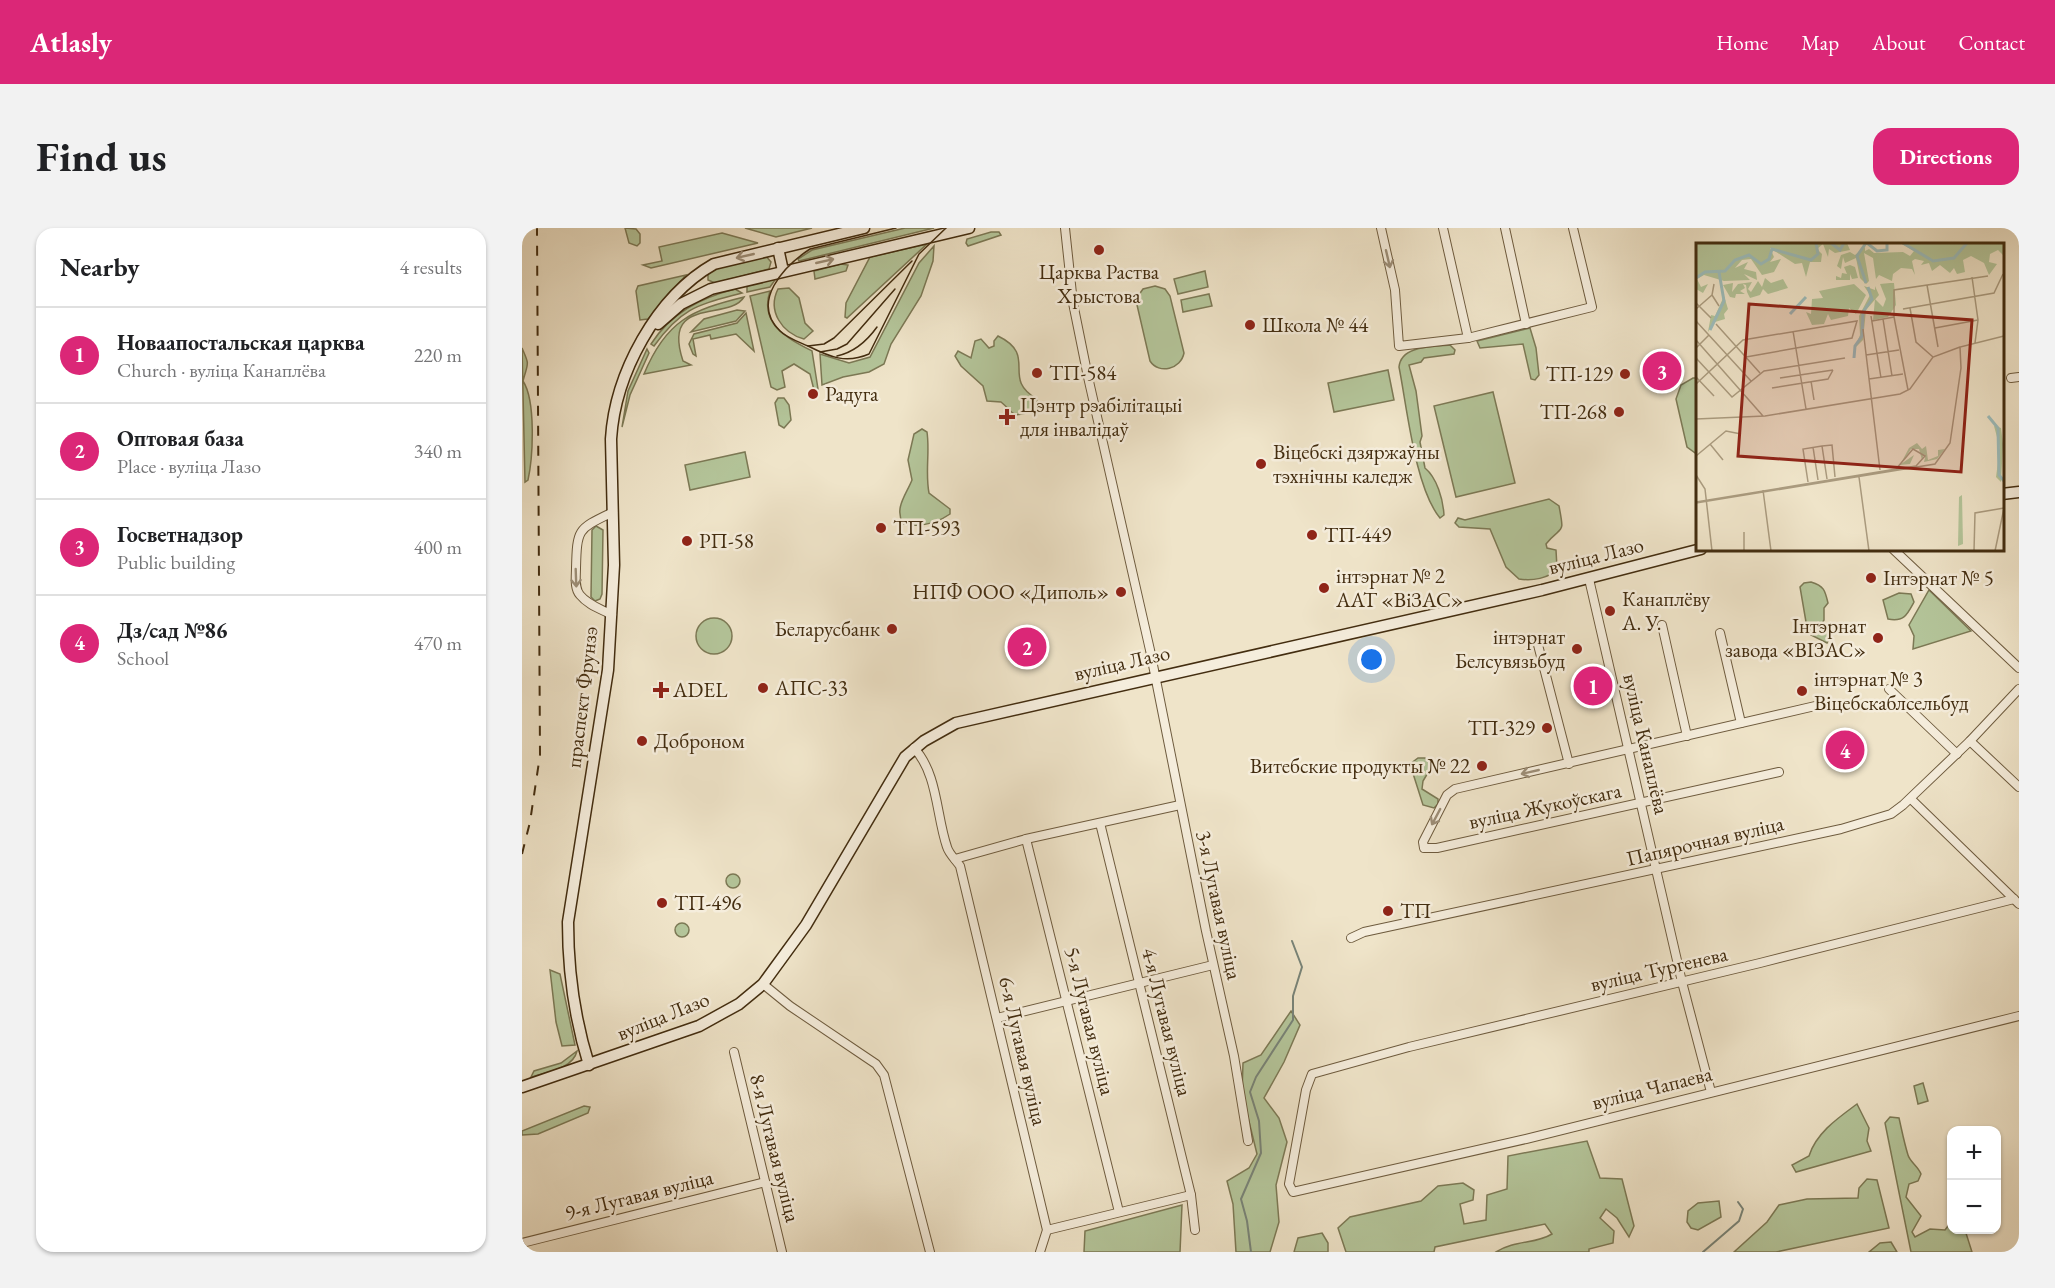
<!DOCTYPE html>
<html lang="en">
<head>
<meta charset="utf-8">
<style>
  body { margin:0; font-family:"EB Garamond",serif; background:#f2f2f2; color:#202124 }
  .controls { position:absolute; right:18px; bottom:18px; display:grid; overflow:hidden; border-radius:12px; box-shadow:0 2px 4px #0004 }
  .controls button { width:54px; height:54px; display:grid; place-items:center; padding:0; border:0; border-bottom:2px solid #e0e0e0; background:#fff; color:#202124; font:30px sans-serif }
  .you { position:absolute; left:850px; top:432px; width:21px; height:21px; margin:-15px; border:4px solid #fff; border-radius:50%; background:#1a73e8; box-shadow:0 0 0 9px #1a73e833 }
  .badge { display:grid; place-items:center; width:39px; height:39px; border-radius:50%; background:#db2777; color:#fff; font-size:20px; font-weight:700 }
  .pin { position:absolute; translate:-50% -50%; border:3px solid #fff; box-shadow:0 2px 6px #0006 }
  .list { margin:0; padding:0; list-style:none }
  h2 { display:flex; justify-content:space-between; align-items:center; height:78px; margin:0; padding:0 24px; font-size:26px }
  h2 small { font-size:20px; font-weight:400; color:#757577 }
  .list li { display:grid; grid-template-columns:39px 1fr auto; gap:18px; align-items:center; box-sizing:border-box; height:96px; padding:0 24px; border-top:2px solid #e0e0e0 }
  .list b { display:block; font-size:22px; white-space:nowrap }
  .list p { margin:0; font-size:20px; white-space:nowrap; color:#757577 }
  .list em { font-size:20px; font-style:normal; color:#757577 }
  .map { position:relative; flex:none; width:1497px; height:1024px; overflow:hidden; border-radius:18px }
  header { display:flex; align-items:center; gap:36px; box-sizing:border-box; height:84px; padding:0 30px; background:#db2777; color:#fff }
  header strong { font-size:28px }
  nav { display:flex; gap:33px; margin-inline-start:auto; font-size:21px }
  .intro { display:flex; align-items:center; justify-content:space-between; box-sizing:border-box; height:144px; padding:0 36px }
  h1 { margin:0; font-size:42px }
  .button { padding:15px 27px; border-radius:18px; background:#db2777; color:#fff; font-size:21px; font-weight:700 }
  main { display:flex; gap:36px; padding:0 36px }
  aside { flex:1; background:#fff; border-radius:18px; box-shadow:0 2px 4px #0004 }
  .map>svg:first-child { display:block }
  .green { fill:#b4c59a; stroke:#7c7955; stroke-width:1.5 }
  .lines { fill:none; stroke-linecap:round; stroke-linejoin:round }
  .stream { stroke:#788377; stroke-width:2 }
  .street-casing { stroke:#6e5b3e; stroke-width:10 }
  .secondary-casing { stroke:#432d10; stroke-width:13 }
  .street { stroke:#f5eddc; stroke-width:8 }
  .secondary { stroke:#f5eddc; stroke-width:10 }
  .tram { stroke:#432d10; stroke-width:1.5 }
  .rail { stroke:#432d10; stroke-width:2; stroke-dasharray:10 10; stroke-linecap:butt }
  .oneway { stroke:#9c8d76 }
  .poi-dot { fill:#8f2418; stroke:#f5eddc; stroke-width:2 }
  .labels { text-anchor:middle; stroke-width:5; stroke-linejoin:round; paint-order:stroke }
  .poi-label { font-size:21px; fill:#432d10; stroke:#f5eddc; text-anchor:start }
  .street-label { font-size:21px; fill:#432d10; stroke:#f5eddc }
  .inset-river { fill:none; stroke:#9cbdbc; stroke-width:3 }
  .inset-road { fill:none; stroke:#aa9b7f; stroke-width:1.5 }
  .view { fill:#8f2418; fill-opacity:0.15; stroke:#8f2418; stroke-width:3 }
  .inset-edge { fill:none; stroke:#432d10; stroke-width:3 }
</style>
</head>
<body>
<header>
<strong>Atlasly</strong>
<nav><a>Home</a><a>Map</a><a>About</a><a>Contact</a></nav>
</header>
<div class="intro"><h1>Find us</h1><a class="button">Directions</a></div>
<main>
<aside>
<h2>Nearby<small>4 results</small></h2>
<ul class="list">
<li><span class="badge">1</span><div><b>Новаапостальская царква</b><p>Church · вуліца Канаплёва</p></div><em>220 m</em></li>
<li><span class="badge">2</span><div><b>Оптовая база</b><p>Place · вуліца Лазо</p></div><em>340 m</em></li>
<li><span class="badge">3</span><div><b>Госветнадзор</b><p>Public building</p></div><em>400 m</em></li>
<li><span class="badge">4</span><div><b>Дз/сад №86</b><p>School</p></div><em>470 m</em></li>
</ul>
</aside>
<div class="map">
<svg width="1497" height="1024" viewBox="0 0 1497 1024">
  <rect width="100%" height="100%" fill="#efe4c9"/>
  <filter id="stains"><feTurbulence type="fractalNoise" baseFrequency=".00333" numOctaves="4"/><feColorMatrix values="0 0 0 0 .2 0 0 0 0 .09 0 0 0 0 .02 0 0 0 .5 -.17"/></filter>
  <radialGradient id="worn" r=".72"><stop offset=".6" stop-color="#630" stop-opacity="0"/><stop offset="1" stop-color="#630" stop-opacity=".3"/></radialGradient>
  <g class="green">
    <polygon points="103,0 114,1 118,6 118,15 115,18 107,15"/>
    <polygon points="223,0 290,0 254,9"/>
    <polygon points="383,0 412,0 277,33 276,31 290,22"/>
    <polygon points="469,4 477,4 479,7 446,18 444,15 445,11"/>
    <polygon points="200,5 236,15 129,40 121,37 140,33 137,19"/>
    <polygon points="405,16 325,90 323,89 324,75 348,29"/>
    <polygon points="412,18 411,33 399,68 369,116 362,136 347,144 321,149 300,157 298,126 327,135 348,129 397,35"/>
    <polygon points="243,27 249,34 247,41 193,55 186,52 186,43"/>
    <polygon points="319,36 326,37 324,43 293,51 292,43"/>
    <polygon points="683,43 686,59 656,66 652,51"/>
    <polygon points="164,47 126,91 118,92 114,63 116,58"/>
    <polygon points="248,51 253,52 248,59 225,64 225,57"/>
    <path d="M633,58L643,61L648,68L662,125C659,141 637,147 628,133L615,77L616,68L621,61Z"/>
    <path d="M267,60L277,70L283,95L291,103L282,111C260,105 245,83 256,61Z"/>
    <path d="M213,61L220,65C176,77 160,79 132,118L129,116C149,85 178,70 213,61Z"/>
    <path d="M248,63C237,96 265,110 290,123L296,161L292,162L288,146L272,136L260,143L263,159L255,162L249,159L228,68Z"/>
    <polygon points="687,66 690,78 661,84 659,72"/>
    <path d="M222,69C207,94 139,67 161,133L169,137L122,146C144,93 169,82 222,69Z"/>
    <polygon points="215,82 223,83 214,93 169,104 182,91"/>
    <polygon points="224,85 232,123 214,106 189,111 188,107 171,111 174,128 171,126 167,116 172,106 215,95"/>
    <polygon points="1008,100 1014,120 1017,147 1013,152 1009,151 1001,116 958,120 955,113"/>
    <path d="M476,108C517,128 478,150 515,171L514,183C486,189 497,189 479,174L465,173L461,158L439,138L433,128L436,123L449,130L453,113L459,111L467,120L472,118V113Z"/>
    <path d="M928,117L933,122L932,126L902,130L899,134L887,137L894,163L900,208L898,214L903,240C915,250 921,271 922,287L918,290C893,260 885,179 877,139C879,117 911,119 928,117Z"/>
    <path d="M0,120C8,138 6,134 1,153C14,173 11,229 6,252L3,254Z"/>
    <polygon points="125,121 127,125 108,167 100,199 106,163"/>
    <polygon points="866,142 872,172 812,184 806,155"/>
    <polygon points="1171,150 1176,150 1176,227 1165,219 1154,171 1159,157"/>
    <polygon points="971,164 993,255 934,269 912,178"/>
    <polygon points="256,170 262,170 267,177 269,192 262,200 257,197 253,175"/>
    <path d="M400,201L405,204C408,224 403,244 407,265L428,281V286C414,296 398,299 381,296C372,280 384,267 390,252L386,232L392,206Z"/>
    <polygon points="223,224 228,249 168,262 163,237"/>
    <path d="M1027,271L1037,278C1043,309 1040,296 1024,316L1025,320L1034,322L1035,340C1028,351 1009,353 997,351L984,339L968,301L937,299L933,295L936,290L943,292Z"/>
    <polygon points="74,298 81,302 80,366 78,371 73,373 69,369 70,302"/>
    <path d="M1289,354C1302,358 1303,362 1306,375L1302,380V392L1299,397L1309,407L1305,415L1289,407L1284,394L1278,359L1282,355Z"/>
    <polygon points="1407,362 1449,403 1391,421 1392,408 1387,397"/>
    <path d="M1377,365L1389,366L1392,374C1385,387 1382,394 1366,391L1361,372Z"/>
    <circle cx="192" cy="408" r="18"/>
    <polygon points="896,530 903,530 910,538 901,553 900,561 916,571 916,576 912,580 901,577 888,536"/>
    <circle cx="211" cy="653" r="7"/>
    <circle cx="160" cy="702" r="7"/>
    <polygon points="28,742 38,746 53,817 40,818 34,794"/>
    <polygon points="769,783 778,797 762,834 742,870 757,890 765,914 754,957 757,994 748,1024 714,1024 711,976 705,953 727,940 735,926 720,865 721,835 739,827"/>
    <path d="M55,823C51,841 25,844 9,849L12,843L39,835Z"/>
    <polygon points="1401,855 1406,873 1396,876 1392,858"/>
    <path d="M1335,876L1347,900L1345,913L1349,923L1274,944L1270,937L1287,928C1294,905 1316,890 1335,876Z"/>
    <polygon points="62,878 68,879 66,885 16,906 0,907 0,903"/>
    <path d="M1368,889L1377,890C1380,903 1382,914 1386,927C1388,934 1396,938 1399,946L1396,953L1387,956L1384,969L1399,988L1390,1004L1393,1009L1408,1001L1423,1002L1429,994L1430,1002H1443L1450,1024H1389L1363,895Z"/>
    <path d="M1065,913L1078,950L1100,951L1112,998L1107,1009L1095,990L1084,981L1078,990L1092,1003L1091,1015L1067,1021V1024H974C993,1012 1014,1016 1030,1006L1023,996L913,1019L912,1024H824L816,1000L828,989L899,973L916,958L941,955L952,962L951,972L938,976L942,996L964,992L965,967L985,961L986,928Z"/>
    <polygon points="1345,951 1355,952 1367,1000 1254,1024 1212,1024 1245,994 1257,977 1285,971 1336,970 1337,960"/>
    <polygon points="1197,973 1199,989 1176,1002 1169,1000 1165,994 1166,983 1176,975"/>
    <polygon points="660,977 658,1024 562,1024 563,1003"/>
    <polygon points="800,1005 806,1015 806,1024 772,1024 776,1010"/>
    <polygon points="1369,1014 1375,1024 1347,1024 1358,1015"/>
  </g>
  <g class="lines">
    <g class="stream">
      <polyline points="729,1024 725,993 719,971 739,925 737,893 728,864 734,849 771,792 771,768 780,739 770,713"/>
      <polyline points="1181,1024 1217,993 1221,981 1216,974"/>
    </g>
    <defs>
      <g id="street">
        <polyline points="543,0 551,75 566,149 628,422 684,703 712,828 726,913"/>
        <polyline points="859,0 873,62 877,118 946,110 1070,79 1051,0"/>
        <polyline points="921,0 946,110"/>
        <polyline points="983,0 1004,96"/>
        <polyline points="1489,150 1497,149"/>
        <polyline points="1371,321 1497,440"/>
        <polyline points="1067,351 1160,754 1189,864"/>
        <path d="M90,387C79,381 66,377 58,367C52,360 54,349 54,340C55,300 56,301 91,284"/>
        <polyline points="1140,397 1165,508"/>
        <polyline points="1198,405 1219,495"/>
        <polyline points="1015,413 1047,536"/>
        <polyline points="1367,461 1435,526"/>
        <polyline points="1448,513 1497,559"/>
        <path d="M392,520C416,546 414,587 425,619C427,626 434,632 438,638L525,1002L518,1024"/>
        <polyline points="1257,544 915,620 902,620 901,614 925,567 933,561 1306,475"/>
        <polyline points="1389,571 1497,676"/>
        <polyline points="578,595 669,967 673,1002"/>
        <polyline points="504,611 597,984"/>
        <polyline points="433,631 504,611 658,577"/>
        <polyline points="1492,671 1238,735 887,819 790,846 784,862 767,956 771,964 1004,911 1497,788"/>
        <polyline points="829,710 842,704 1319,601 1369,586 1381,577 1448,513 1497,461"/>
        <polyline points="241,756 268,778 354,836 362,847 408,1024"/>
        <polyline points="475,790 691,737"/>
        <polyline points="212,824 260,1024"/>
        <polyline points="525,1002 669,967"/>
        <polyline points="0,1015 243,954"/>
      </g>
      <g id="secondary">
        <polyline points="256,20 261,43"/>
        <polyline points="136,96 159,76 189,61 447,0"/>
        <polyline points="1480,266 1497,264"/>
        <path d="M67,837C52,789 46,744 46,694L86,442L92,337L89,211C93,146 134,69 192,36L342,0"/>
        <polyline points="0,859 177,798 217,776 241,756 284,697 383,529 402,513 434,495 1020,362 1179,321"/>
      </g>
    </defs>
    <use href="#street" class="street-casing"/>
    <use href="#secondary" class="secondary-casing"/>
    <use href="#street" class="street"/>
    <use href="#secondary" class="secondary"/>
    <g class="tram">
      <path d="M374,0L288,21C262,38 228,74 258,103C265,110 277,114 286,118C308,129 324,136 347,126L397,26L424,0"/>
      <polyline points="286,118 302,116 312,110 390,33"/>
      <polyline points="298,124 315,121 325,116 373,61"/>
      <path d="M315,128C333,124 345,113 355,99"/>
    </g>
    <polyline class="rail" points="0,626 8,594 18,527 15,0"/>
  </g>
  <defs><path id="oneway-shaft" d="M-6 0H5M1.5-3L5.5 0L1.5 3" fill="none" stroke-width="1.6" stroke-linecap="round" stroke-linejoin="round" transform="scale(1.5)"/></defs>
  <g class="oneway">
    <use href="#oneway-shaft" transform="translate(223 28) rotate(167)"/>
    <use href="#oneway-shaft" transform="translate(866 31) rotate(77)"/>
    <use href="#oneway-shaft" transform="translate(303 33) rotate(-13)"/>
    <use href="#oneway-shaft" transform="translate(54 350) rotate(88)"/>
    <use href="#oneway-shaft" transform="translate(1008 544) rotate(167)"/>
    <use href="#oneway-shaft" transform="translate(914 589) rotate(118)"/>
  </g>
  <g class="poi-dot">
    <circle cx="577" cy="22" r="6"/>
    <circle cx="728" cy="97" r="6"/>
    <circle cx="515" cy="145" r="6"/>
    <circle cx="1103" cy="146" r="6"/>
    <circle cx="291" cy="166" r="6"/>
    <circle cx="1097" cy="184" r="6"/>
    <path d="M482 180h6v6h6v6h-6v6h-6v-6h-6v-6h6z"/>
    <circle cx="739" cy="236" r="6"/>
    <circle cx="359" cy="300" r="6"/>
    <circle cx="790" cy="307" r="6"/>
    <circle cx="165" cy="313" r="6"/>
    <circle cx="1349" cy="350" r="6"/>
    <circle cx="802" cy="360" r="6"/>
    <circle cx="599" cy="364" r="6"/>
    <circle cx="1088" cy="383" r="6"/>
    <circle cx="370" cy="401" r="6"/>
    <circle cx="1356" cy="410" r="6"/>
    <circle cx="1055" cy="421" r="6"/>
    <circle cx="241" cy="460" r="6"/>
    <path d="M136 453h6v6h6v6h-6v6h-6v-6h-6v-6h6z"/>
    <circle cx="1280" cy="463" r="6"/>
    <circle cx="1025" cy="500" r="6"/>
    <circle cx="120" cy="513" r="6"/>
    <circle cx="960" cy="538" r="6"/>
    <circle cx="140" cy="675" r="6"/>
    <circle cx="866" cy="683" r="6"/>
  </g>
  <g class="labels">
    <g class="poi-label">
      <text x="577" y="51" text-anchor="middle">Царква Раства<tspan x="577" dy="24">Хрыстова</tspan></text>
      <text x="740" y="104">Школа № 44</text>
      <text x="527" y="152">ТП-584</text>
      <text x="1091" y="153" text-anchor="end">ТП-129</text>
      <text x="303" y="173">Радуга</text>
      <text x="498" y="184">Цэнтр рэабілітацыі<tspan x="498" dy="24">для інвалідаў</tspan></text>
      <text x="1085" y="191" text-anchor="end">ТП-268</text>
      <text x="751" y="231">Віцебскі дзяржаўны<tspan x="751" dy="24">тэхнічны каледж</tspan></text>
      <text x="371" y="307">ТП-593</text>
      <text x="802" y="314">ТП-449</text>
      <text x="177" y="320">РП-58</text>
      <text x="814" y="355">інтэрнат № 2<tspan x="814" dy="24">ААТ «ВіЗАС»</tspan></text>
      <text x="1361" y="357">Інтэрнат № 5</text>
      <text x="587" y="371" text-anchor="end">НПФ ООО «Диполь»</text>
      <text x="1100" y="378">Канаплёву<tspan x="1100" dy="24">А. У.</tspan></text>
      <text x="1344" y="405" text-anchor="end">Інтэрнат<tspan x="1344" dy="24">завода «ВІЗАС»</tspan></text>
      <text x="358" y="408" text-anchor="end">Беларусбанк</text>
      <text x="1043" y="416" text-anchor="end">інтэрнат<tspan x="1043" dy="24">Белсувязьбуд</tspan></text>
      <text x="1292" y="458">інтэрнат № 3<tspan x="1292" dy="24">Віцебскаблсельбуд</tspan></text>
      <text x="253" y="467">АПС-33</text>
      <text x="151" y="469">ADEL</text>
      <text x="1013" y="507" text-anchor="end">ТП-329</text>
      <text x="132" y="520">Доброном</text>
      <text x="948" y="545" text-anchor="end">Витебские продукты № 22</text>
      <text x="152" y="682">ТП-496</text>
      <text x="878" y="690">ТП</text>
    </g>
    <g class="street-label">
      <text transform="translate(1074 328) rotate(-14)" y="7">вуліца Лазо</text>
      <text transform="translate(600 435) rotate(-13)" y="7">вуліца Лазо</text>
      <text transform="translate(60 469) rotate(-83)" y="7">праспект Фрунзэ</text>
      <text transform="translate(1124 516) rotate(77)" y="7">вуліца Канаплёва</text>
      <text transform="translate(1023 578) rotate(-12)" y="7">вуліца Жукоўскага</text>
      <text transform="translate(1183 613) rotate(-13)" y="7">Папярочная вуліца</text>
      <text transform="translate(697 677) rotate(78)" y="7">3-я Лугавая вуліца</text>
      <text transform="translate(1137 741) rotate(-13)" y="7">вуліца Тургенева</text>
      <text transform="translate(141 788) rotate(-22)" y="7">вуліца Лазо</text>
      <text transform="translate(568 793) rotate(76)" y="7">5-я Лугавая вуліца</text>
      <text transform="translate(645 794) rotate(76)" y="7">4-я Лугавая вуліца</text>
      <text transform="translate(501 823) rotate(77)" y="7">6-я Лугавая вуліца</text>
      <text transform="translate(1130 860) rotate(-14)" y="7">вуліца Чапаева</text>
      <text transform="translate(253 920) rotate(76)" y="7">8-я Лугавая вуліца</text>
      <text transform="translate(117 967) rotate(-14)" y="7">9-я Лугавая вуліца</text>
    </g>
  </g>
  <g transform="translate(1174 15)">
    <rect width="308" height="308" fill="#efe4c9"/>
    <path d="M0,0H151L154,7L139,10L133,6L132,14L127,1L121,6L126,11L125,19H114L110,34L106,20L99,21L74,5L78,14L74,19L85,16L78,29L66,32L55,16L46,17L39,25L52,19L48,26L60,29L61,37L48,31L54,37L28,38L8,32L1,36L5,44L12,41L7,50L0,46ZM204,0H307V12L302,7L294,11L293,19L301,21L293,32L288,20L275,13L267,17L269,29L261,31L258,25L254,30L244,22L236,28L233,20L225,22L228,18L219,16L216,18L219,32L216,26L205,25L197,31L196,38L183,32L180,36L177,15L168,10L173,38L170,41L164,35L160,15L149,20L147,14L145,26L141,23L145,12L154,9L159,12L169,4V8L173,6L178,10L207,9L214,13L218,8ZM154,22L159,24L162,35L156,36L154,31V37H140V33L145,35L146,30L151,31L148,24ZM69,35L75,40L87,36L92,45L72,51L67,46L64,52L54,55L51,49L50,42L47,41L49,45L44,48L49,51H40L39,55L34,54L27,42L37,40L36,49L42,41L56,39L52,46L55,49L62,38L66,44ZM194,40H198L200,62L192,74L177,77L179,56L187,64L190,56L184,41ZM158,41L170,52L160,71L153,65L152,73L135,77L132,71L128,81L116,82L110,69L115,71L116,56L127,55L123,48ZM168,43L179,47V43L183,52L170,67L167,97L159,105L164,92L163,73L174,52ZM28,53L32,66L28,71L29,76L19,79L12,89L15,72L19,73ZM298,183L305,185L307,201L305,239L300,234L304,205ZM221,200L226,206L230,203L232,217L242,213V207L249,206L241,216L228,219L229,215L228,211L226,217L223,206H215L205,221L218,212L214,221L204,222L213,205ZM266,252L267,301L262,303L263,254Z" fill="#b4c59a"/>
    <path class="inset-river" d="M135,0L144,7L148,0M171,0L181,8L191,7V0M207,0L237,18L258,15L271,0M0,35L9,29L29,28L39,17L53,12L65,21L73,16L76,6L115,17L122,11L120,0M170,40L161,13L170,0M94,71L110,54M14,87L28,58L23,29M158,115L159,103L166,93L167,69L176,56L172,44M292,173L302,185L303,232L308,238"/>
    <path class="inset-road" d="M276,34L282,77L279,100M18,41L16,52L23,63M231,42L242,104M0,60L15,75M214,65L220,99L237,114M0,66L16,52M207,66L298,50L307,31M175,73L185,135M187,76L196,133M0,78L55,138M176,78L198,74M20,81L64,130M239,85L282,77M167,86L184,227M97,88L110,166M0,97L67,173M0,105L13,92M170,112L203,107M0,115L36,154L68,128L149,115M0,134L18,153M84,135L137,127M173,136L207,131M115,138L118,157M0,141L47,97L161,78L156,95L50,114M76,145L132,136L137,127M212,147L198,74V47L292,33M0,176L69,173L204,151L214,146L237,114L264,104M14,201L27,217M126,203L131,236M117,204L122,237M0,213L30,188L45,191M0,232L9,246L16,308M163,234L173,308M112,239L107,206L126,203L136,202L139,234M67,247L75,308M0,259L200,226L217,206L229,213L220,223L0,259M0,260L239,221L254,200L265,125L264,104L308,93M48,289V308M278,308L279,270L308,265M299,308L308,265"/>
    <path class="view" d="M53,61L276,77L265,229L42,213Z"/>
    <rect width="308" height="308" class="inset-edge"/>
  </g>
  <rect width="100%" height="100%" filter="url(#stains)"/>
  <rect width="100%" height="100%" fill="url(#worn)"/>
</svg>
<div class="controls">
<button>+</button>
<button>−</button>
</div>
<div class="you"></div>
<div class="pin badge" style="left:1071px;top:458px">1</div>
<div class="pin badge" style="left:505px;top:419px">2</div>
<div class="pin badge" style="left:1140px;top:143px">3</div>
<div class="pin badge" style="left:1323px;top:522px">4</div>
</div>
</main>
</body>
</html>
